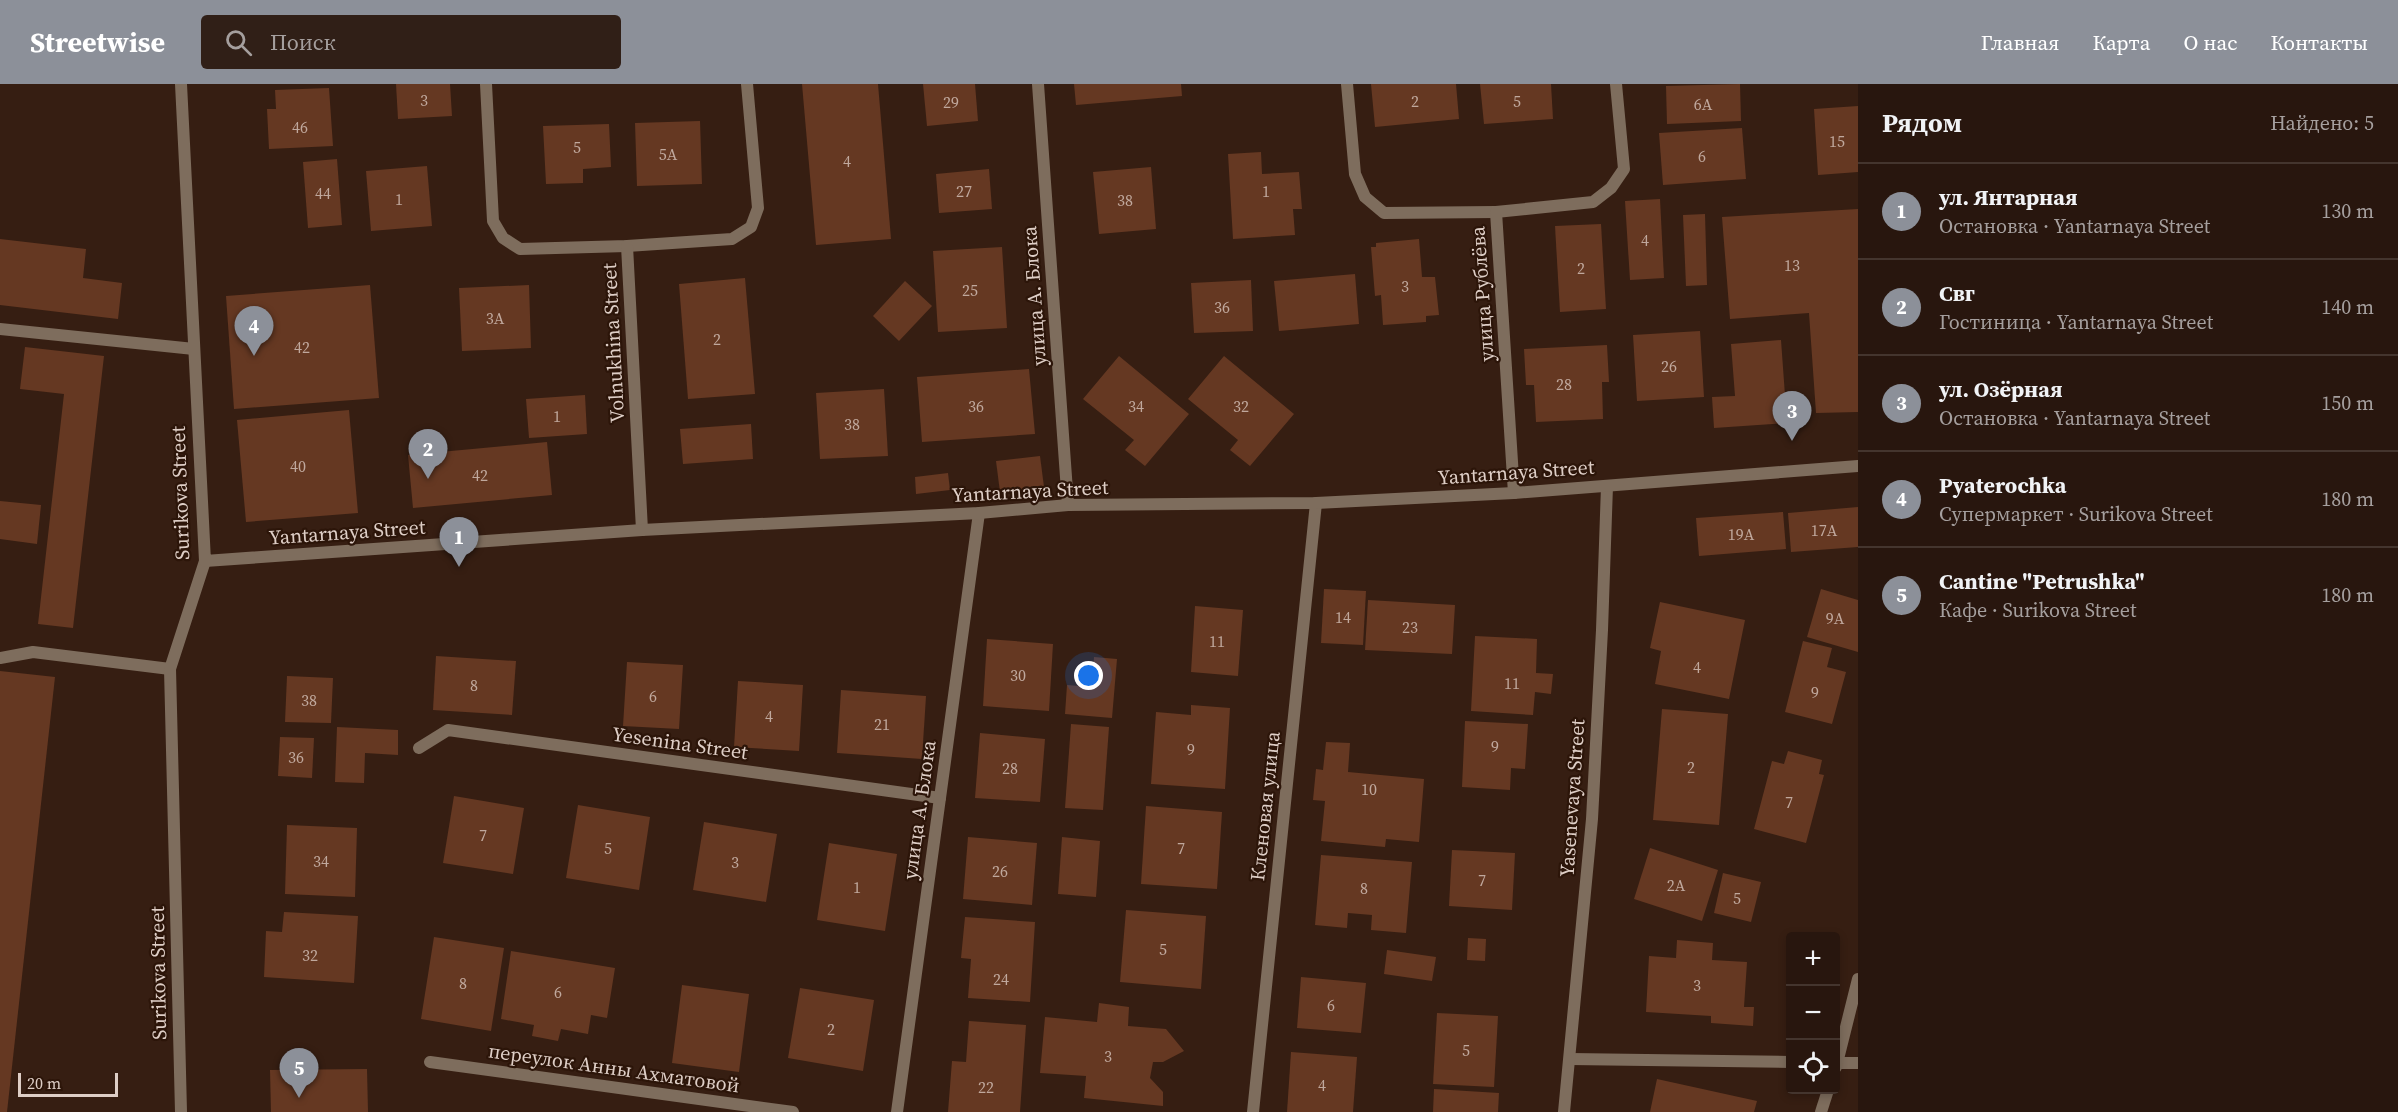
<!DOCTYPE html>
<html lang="ru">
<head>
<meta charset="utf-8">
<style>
  body { margin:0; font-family:"Source Serif 4",serif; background:#301f17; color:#f1f3f6 }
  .controls { position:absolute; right:18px; bottom:18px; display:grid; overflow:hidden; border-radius:6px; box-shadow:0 3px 9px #0003 }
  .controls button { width:54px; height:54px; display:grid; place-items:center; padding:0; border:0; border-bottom:2px solid #44352e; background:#28160e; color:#f1f3f6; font:30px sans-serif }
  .scale { position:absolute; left:18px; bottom:15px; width:100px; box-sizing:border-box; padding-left:6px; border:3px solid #decec6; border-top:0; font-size:16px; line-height:21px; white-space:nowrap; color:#decec6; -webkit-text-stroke:4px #2c1509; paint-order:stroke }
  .you { position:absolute; left:1089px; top:592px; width:21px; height:21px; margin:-15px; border:4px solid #fff; border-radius:50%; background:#1a73e8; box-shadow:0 0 0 9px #1a73e833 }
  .badge { display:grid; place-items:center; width:39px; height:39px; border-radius:50%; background:#8c9099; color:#fff; font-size:20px; font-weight:700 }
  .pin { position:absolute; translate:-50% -50px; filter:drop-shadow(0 2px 3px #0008) }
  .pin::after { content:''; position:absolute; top:32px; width:21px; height:18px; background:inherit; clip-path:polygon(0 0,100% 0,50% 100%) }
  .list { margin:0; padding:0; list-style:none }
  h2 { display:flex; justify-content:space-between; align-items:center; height:78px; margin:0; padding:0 24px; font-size:26px }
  h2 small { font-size:20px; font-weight:400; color:#a59f9e }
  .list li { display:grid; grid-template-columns:39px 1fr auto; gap:18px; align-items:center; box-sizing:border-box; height:96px; padding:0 24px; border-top:2px solid #44352e }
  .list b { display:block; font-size:22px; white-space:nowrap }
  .list p { margin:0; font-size:20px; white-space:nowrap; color:#a59f9e }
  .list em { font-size:20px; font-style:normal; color:#a59f9e }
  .icon { flex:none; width:33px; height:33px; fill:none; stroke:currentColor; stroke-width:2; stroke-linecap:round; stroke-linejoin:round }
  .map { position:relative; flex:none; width:1858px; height:1028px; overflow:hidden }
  header { display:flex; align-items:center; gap:36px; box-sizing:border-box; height:84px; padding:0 30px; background:#8c9099; color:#fff }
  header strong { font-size:28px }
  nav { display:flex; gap:33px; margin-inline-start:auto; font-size:21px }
  .search { width:420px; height:54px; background:#301f17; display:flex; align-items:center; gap:15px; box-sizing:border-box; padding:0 21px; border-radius:6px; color:#a59f9e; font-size:22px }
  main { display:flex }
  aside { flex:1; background:#28160e }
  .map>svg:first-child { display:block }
  .building { fill:#653822 }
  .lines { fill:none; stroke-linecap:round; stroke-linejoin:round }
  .service { stroke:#7e6d5d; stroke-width:12 }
  .minor { stroke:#7e6d5d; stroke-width:12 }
  .tertiary { stroke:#7e6d5d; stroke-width:12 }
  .labels { text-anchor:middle; stroke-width:4.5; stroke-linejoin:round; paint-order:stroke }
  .number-label { font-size:16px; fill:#c0a89d }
  .street-label { font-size:20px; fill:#decec6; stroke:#2c1509 }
</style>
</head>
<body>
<header>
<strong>Streetwise</strong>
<div class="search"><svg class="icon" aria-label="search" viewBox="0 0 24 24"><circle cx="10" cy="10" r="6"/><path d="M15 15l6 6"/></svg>Поиск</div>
<nav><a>Главная</a><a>Карта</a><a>О нас</a><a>Контакты</a></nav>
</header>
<main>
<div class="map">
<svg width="1858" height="1028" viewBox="0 0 1858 1028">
  <rect width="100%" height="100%" fill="#361e12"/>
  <g class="building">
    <polygon points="396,0 450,0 452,32 398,35"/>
    <polygon points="802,0 878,0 891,155 816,161"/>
    <polygon points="923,0 975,0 978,37 927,42"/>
    <polygon points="1074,0 1181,0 1182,12 1076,21"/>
    <polygon points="1371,0 1456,0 1459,35 1375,43"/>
    <polygon points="1480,0 1551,0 1553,35 1484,40"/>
    <polygon points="1740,0 1741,37 1667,40 1666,2"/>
    <polygon points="329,4 333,62 269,65 267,25 276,25 275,6"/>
    <polygon points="1858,22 1858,88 1818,91 1814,25"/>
    <polygon points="700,37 702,100 637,102 635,39"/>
    <polygon points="609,40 611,83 583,85 583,99 546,100 543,42"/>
    <polygon points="1742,44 1746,95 1663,101 1659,49"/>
    <polygon points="1261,68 1262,90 1299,88 1302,125 1293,125 1295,151 1233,155 1228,70"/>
    <polygon points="337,75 342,141 308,144 303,78"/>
    <polygon points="427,82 432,142 371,147 366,87"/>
    <polygon points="1151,83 1156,145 1099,150 1093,88"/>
    <polygon points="989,85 992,125 939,129 936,90"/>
    <polygon points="1660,115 1664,194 1630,196 1625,117"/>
    <polygon points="1858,125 1858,328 1816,329 1809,229 1730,235 1722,133"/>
    <polygon points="1705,130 1707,201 1686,202 1683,131"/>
    <polygon points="1601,140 1606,225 1560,228 1555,142"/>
    <polygon points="0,155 86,165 83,194 122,199 118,235 0,221"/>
    <polygon points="1419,155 1422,193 1435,193 1439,231 1426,232 1426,238 1383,241 1381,211 1375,212 1371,163 1376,163 1376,159"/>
    <polygon points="1002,163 1007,244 938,248 933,167"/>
    <polygon points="1355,190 1359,240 1279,247 1274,197"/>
    <polygon points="745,194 755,310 688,315 679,200"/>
    <polygon points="1251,196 1253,247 1194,249 1191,199"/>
    <polygon points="905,197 932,222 899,257 873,232"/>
    <polygon points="370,201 379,314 234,325 226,212"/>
    <polygon points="529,201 531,264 462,267 459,204"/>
    <polygon points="1700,247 1704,313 1637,317 1633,251"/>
    <polygon points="1781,256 1787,339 1714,344 1712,313 1735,312 1731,260"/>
    <polygon points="1607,261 1609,298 1602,298 1603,335 1536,338 1534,301 1526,301 1524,265"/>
    <polygon points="25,263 104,272 73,544 38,540 64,310 20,305"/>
    <polygon points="1119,272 1189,330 1145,382 1125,366 1134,356 1083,315"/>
    <polygon points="1224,272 1294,330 1250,382 1230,366 1238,356 1188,315"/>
    <polygon points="1029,285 1035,350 922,358 917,293"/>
    <polygon points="884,305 888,372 820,375 816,309"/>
    <polygon points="585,311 587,350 529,354 526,315"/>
    <polygon points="349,326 358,429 246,438 237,336"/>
    <polygon points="751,340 753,375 683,380 680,345"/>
    <polygon points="547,358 552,411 413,424 408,371"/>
    <polygon points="1040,372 1044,403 1000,408 996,377"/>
    <polygon points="948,389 950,406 916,410 915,393"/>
    <polygon points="0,417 41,421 37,460 0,455"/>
    <polygon points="1858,423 1858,463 1791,468 1788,429"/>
    <polygon points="1783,428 1786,465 1699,472 1696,434"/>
    <polygon points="1324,505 1366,507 1363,561 1321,559"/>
    <polygon points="1821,505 1858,516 1858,568 1807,553"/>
    <polygon points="1368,516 1455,521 1452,570 1365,566"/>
    <polygon points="1660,518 1745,536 1729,615 1655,600 1661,567 1650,564"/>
    <polygon points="1195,522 1243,526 1238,592 1191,588"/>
    <polygon points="1475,552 1537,555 1536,589 1553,590 1551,610 1535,608 1533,631 1471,627"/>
    <polygon points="987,555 1053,560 1049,627 983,622"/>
    <polygon points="1803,557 1832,564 1827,583 1846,588 1832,640 1785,628"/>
    <polygon points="436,572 516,577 512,631 433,626"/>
    <polygon points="1094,573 1117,575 1112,634 1065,630 1067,601 1092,603"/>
    <polygon points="627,578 683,581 679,645 623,642"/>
    <polygon points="0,587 55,593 7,1028 0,1028"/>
    <polygon points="287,592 333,594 331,639 285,638"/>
    <polygon points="738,597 803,601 799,667 734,663"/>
    <polygon points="841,606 926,612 922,675 837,669"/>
    <polygon points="1191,621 1230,624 1225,705 1151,700 1156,628 1191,631"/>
    <polygon points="1662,625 1728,630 1719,741 1653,736"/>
    <polygon points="1465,637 1528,640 1525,685 1511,684 1510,706 1462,703"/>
    <polygon points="1071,640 1109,643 1103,726 1065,724"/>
    <polygon points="337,643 398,646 398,671 365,669 364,699 335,698"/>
    <polygon points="980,649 1045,655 1040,718 975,714"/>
    <polygon points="280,653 314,654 312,694 278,692"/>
    <polygon points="1326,658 1350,659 1348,688 1424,695 1419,758 1386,755 1385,763 1321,757 1325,717 1313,716 1316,685 1323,686"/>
    <polygon points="1788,667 1822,676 1819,690 1824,691 1806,759 1754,745 1772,677 1784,680"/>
    <polygon points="454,712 524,724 513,790 443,779"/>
    <polygon points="578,721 650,733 639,806 566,794"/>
    <polygon points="1146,722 1222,728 1217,805 1141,800"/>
    <polygon points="704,738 777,750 766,818 693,806"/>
    <polygon points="287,741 357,744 355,813 285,810"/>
    <polygon points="968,753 1037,759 1032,821 963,815"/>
    <polygon points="1062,753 1100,757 1096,813 1058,810"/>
    <polygon points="829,759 897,770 885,847 817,836"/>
    <polygon points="1650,764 1718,786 1702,837 1634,815"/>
    <polygon points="1452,766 1515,769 1512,826 1449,822"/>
    <polygon points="1321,771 1412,778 1406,849 1371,846 1372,831 1348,829 1347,844 1315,841"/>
    <polygon points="1723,789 1761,798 1751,838 1714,829"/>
    <polygon points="1126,826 1206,832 1201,905 1120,898"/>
    <polygon points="284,828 358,832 354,899 264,893 266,847 282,848"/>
    <polygon points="965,833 1035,838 1030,918 968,914 971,875 961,874"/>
    <polygon points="434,853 504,864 491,947 421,935"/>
    <polygon points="1468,854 1486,855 1485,877 1467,876"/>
    <polygon points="1677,856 1713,859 1712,876 1747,878 1744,923 1754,923 1753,942 1711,939 1711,932 1646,928 1649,872 1676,874"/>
    <polygon points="1387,866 1436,873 1432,897 1384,890"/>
    <polygon points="511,867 615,884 607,934 591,931 588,950 561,945 558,957 532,952 534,941 501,935"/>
    <polygon points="1301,893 1366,899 1361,949 1297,944"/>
    <polygon points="682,901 749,910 739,988 672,979"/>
    <polygon points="800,904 874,916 863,987 788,974"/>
    <polygon points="1099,919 1129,923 1128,942 1166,945 1184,967 1163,978 1153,978 1150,994 1163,1008 1163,1022 1084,1014 1086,992 1040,989 1045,933 1097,938"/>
    <polygon points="1437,929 1498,932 1494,1003 1433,1000"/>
    <polygon points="969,937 1026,941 1020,1028 948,1028 952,977 966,978"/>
    <polygon points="1291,968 1357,973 1353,1028 1287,1028"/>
    <polygon points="367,985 368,1028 271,1028 270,986"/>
    <polygon points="1657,995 1757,1017 1754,1028 1650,1028"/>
    <polygon points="1434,1005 1499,1009 1498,1028 1433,1028"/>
  </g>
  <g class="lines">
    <g class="service">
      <polyline points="0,245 194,265"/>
      <polyline points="0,574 33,568 170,585"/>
      <polyline points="1570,975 1790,978"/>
      <polyline points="1836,979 1858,979"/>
    </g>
    <g class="minor">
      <polyline points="486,0 493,137 503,154 520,165 627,162 732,155 751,143 758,124 747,0"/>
      <polyline points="1038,0 1068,421"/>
      <polyline points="1347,0 1355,90 1365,113 1384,129 1496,128"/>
      <polyline points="627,162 642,446"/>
      <polyline points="1514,409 1496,128 1593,118 1611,104 1624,85 1616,0"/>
      <polyline points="419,664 448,646 940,714"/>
      <polyline points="430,978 793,1028"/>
      <polyline points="1836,983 1858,895"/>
      <polyline points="181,1028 170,585 205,477"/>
      <polyline points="897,1028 979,429"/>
      <polyline points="1253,1028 1316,419"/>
      <polyline points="1564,1028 1592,735 1602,546 1607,402"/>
      <polyline points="1821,1028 1828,1006"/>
    </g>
    <polyline class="tertiary" points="181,0 205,477 642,446 979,429 1068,421 1316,419 1514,409 1858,382"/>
  </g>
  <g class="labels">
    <g class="number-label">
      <text x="424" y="22">3</text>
      <text x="1415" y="23">2</text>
      <text x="1517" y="23">5</text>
      <text x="951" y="24">29</text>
      <text x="1703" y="26">6А</text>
      <text x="300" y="49">46</text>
      <text x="1837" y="63">15</text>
      <text x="577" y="69">5</text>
      <text x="668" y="76">5А</text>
      <text x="1702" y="78">6</text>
      <text x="847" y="83">4</text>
      <text x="964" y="113">27</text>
      <text x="1266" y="113">1</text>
      <text x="323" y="115">44</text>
      <text x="399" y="121">1</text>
      <text x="1125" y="122">38</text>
      <text x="1645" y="162">4</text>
      <text x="1792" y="187">13</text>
      <text x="1581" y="190">2</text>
      <text x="1405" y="208">3</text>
      <text x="970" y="212">25</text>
      <text x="1222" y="229">36</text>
      <text x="495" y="240">3А</text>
      <text x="717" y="261">2</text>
      <text x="302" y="269">42</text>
      <text x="1669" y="288">26</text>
      <text x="1564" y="306">28</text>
      <text x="976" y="328">36</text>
      <text x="1136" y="328">34</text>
      <text x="1241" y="328">32</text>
      <text x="557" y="338">1</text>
      <text x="852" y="346">38</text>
      <text x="298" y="388">40</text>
      <text x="480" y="397">42</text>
      <text x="1824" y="452">17А</text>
      <text x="1741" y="456">19А</text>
      <text x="1343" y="539">14</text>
      <text x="1835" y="540">9А</text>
      <text x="1410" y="549">23</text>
      <text x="1217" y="563">11</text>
      <text x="1697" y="589">4</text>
      <text x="1018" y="597">30</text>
      <text x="1512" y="605">11</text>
      <text x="474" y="607">8</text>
      <text x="1815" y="614">9</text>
      <text x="653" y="618">6</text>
      <text x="309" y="622">38</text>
      <text x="769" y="638">4</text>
      <text x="882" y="646">21</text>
      <text x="1495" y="668">9</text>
      <text x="1191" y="671">9</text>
      <text x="296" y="679">36</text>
      <text x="1691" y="689">2</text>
      <text x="1010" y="690">28</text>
      <text x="1369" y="711">10</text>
      <text x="1789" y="724">7</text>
      <text x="483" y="757">7</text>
      <text x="608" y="770">5</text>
      <text x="1181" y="770">7</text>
      <text x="321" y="783">34</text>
      <text x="735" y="784">3</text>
      <text x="1000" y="793">26</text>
      <text x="1482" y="802">7</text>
      <text x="1676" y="807">2А</text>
      <text x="857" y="809">1</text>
      <text x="1364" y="810">8</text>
      <text x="1737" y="820">5</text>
      <text x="1163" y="871">5</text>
      <text x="310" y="877">32</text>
      <text x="1001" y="901">24</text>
      <text x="463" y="905">8</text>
      <text x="1697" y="907">3</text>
      <text x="558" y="914">6</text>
      <text x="1331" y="927">6</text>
      <text x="831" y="951">2</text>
      <text x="1466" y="972">5</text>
      <text x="1108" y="978">3</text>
      <text x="1322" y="1007">4</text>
      <text x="986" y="1009">22</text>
    </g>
    <g class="street-label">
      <text transform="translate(1482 210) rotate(-94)" y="7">улица Рублёва</text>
      <text transform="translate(1034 212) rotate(-94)" y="7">улица А. Блока</text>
      <text transform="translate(613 259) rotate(-93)" y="7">Volnukhina Street</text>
      <text transform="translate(1516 388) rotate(-4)" y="7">Yantarnaya Street</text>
      <text transform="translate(1030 407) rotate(-3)" y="7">Yantarnaya Street</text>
      <text transform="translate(180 409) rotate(-92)" y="7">Surikova Street</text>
      <text transform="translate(347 448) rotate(-4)" y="7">Yantarnaya Street</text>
      <text transform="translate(680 659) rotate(8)" y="7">Yesenina Street</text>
      <text transform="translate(1572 714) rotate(-86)" y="7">Yasenevaya Street</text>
      <text transform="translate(1265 722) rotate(-84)" y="7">Кленовая улица</text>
      <text transform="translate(919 726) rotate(-82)" y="7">улица А. Блока</text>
      <text transform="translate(158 889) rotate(-91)" y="7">Surikova Street</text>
      <text transform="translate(614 984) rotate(8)" y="7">переулок Анны Ахматовой</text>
    </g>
  </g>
</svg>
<div class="controls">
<button>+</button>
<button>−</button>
<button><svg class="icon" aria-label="locate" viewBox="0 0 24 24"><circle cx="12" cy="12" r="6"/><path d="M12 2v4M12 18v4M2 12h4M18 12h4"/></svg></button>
</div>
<div class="scale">20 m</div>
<div class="you"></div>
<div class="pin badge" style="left:459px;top:483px">1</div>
<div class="pin badge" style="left:428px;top:395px">2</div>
<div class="pin badge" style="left:1792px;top:357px">3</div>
<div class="pin badge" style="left:254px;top:272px">4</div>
<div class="pin badge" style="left:299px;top:1014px">5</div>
</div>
<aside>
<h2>Рядом<small>Найдено: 5</small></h2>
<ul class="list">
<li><span class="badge">1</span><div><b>ул. Янтарная</b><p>Остановка · Yantarnaya Street</p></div><em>130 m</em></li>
<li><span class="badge">2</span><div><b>Свг</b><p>Гостиница · Yantarnaya Street</p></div><em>140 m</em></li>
<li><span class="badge">3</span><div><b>ул. Озёрная</b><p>Остановка · Yantarnaya Street</p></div><em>150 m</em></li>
<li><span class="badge">4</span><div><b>Pyaterochka</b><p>Супермаркет · Surikova Street</p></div><em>180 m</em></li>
<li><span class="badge">5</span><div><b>Cantine &quot;Petrushka&quot;</b><p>Кафе · Surikova Street</p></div><em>180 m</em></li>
</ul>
</aside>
</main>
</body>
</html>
